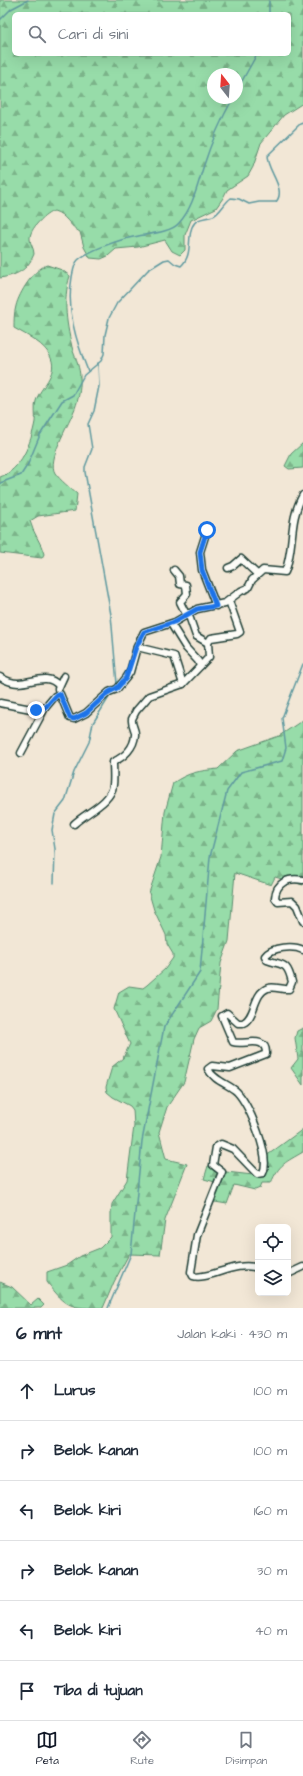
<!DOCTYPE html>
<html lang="id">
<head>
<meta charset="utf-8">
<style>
  body { margin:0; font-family:"Architects Daughter",sans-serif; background:#f2f2f3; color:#1f2937 }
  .controls { position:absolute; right:12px; bottom:12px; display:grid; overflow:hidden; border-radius:6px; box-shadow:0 4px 16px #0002 }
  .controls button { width:36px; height:36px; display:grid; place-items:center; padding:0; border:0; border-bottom:1px solid #e0e1e3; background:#fff; color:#1f2937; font:20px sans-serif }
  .compass { position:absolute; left:207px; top:68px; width:36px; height:36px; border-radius:50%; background:#fff; box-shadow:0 4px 16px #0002; rotate:343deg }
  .stop { position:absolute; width:12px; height:12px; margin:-9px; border:3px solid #1a73e8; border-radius:50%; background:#fff }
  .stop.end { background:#1a73e8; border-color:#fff; box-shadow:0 1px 4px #0008 }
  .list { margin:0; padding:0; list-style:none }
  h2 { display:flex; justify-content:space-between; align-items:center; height:52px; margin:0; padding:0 16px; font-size:17px }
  h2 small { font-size:13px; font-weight:400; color:#747a83 }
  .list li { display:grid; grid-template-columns:26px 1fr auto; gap:12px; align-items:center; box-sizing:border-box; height:60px; padding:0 16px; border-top:1px solid #e0e1e3 }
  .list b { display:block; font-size:15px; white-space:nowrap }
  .list em { font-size:13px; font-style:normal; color:#747a83 }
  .icon { flex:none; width:22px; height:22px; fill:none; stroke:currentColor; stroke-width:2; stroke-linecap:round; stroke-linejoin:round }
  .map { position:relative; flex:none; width:303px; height:1308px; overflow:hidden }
  .search { position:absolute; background:#fff; box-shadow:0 4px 16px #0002; left:12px; right:12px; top:12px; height:44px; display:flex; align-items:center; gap:10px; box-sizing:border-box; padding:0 14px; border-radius:6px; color:#747a83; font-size:15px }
  .sheet { height:412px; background:#fff }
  nav { display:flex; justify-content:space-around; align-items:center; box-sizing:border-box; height:56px; border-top:1px solid #e0e1e3; background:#fff; font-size:11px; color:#747a83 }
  nav a { display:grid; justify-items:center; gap:2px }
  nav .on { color:#111827 }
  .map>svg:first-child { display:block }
  .forest { fill:url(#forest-firs); stroke:#5b8c6e; fill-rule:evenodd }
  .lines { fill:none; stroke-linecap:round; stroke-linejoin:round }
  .stream { stroke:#5f999f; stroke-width:1.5 }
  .street-casing { stroke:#1f3d34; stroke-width:9 }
  .street { stroke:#fdfcf7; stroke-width:6 }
  .route { stroke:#1a73e8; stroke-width:5 }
</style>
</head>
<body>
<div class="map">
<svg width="303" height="1308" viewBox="0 0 303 1308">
  <defs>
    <pattern id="forest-firs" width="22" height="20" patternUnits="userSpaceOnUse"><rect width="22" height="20" fill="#97dca9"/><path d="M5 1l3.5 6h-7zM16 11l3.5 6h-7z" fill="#7bb48a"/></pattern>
  </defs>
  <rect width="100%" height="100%" fill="#f2e7d6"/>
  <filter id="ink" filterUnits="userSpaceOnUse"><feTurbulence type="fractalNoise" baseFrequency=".025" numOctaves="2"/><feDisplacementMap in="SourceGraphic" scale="8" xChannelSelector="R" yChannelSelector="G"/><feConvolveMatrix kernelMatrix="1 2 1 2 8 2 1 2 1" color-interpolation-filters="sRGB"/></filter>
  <g filter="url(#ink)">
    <g class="forest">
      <path d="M0,0H303V103L284,115L261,143L253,167L248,176L227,190L223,198L216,208L191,220L185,235V250L180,255L172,251L165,240L138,247L116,249L108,256L101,259L90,258L84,247L80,232C70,227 66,214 54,211C46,213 29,229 30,239C30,244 34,248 34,254C27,271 17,275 0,278ZM14,14H289V54H14ZM213,74H237V98H213Z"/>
      <path d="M47,265L62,270L70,276C62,300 67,327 73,351C76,359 80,369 80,377C81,389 78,402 73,413C68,426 47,460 55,473C60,480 70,488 77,494L75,511L38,516L30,521C33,533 41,542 44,554L42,558L0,553V477C21,470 31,443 35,422C36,415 34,407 36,401C40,387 58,375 51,358C46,344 26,335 14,328C14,321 14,313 16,306C19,293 34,269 47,265Z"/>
      <polygon points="303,443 303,468 289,469 285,466 291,454"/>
      <path d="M303,720V885L275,877L271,885L235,873L229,941L221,963L217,1009L211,1021L199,1028L194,1039L184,1082L167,1107L159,1132L166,1159L187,1164L165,1220L160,1255L129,1254L114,1282L103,1308C70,1308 67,1308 47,1282V1272L67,1265L80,1256L100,1248L111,1237V1213L112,1204L127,1180L134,1126L133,1110L130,1106L113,1097L107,1092L106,1087L112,1067L123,1058L130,1044L114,1009L119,992L129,986L143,988L147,985L165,969L173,958V954L167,944L166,935L154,910L149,893L161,857L165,812L173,783C189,772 199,771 218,769L237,751L279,736Z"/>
      <polygon points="303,1028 303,1085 291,1068 298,1059 295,1038 297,1031"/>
      <path d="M303,1129V1152C286,1162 279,1164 271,1183H262L260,1188L255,1190L234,1185L227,1204L209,1201L215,1182L204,1179L208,1166C215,1166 222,1164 226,1172L253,1175L262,1167L263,1156L269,1154Z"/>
      <polygon points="0,1282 12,1287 31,1305 38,1299 44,1305 41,1308 0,1308"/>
    </g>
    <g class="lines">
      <g class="stream">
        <polyline points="269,0 269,14"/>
        <polyline points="0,20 11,9 28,0"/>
        <polyline points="237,90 257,54"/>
        <polyline points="98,363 99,386 94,411 88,424 92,449 85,467 85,472 111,615 117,684 115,687"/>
        <path d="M88,371C76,341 66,310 72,277C73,272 74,264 78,260C89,250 119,240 133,237C146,234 171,233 179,223C193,208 198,183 204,165C211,143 222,118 233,98"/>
        <path d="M0,483L21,475L28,464L40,435L62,401L73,395L84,375L101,361L104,354L105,335L109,318L117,303L148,270L164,260L169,259L175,264L181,266C193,255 187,240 192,227C196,217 205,219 213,216C220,213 224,203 231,198L239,199L249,204L259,202H276C287,189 267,171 267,156L300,124L303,123"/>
        <polyline points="54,883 55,849 52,830 55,814 65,801 74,772 89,742 93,723 111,694"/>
        <polyline points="108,1308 131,1254 142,1141 164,1027 200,972 210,857 227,791 241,772 282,761 286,748 282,718 303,664"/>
      </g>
      <defs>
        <g id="street">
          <polyline points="207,530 200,552 202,570 216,606"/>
          <polyline points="228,568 233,566 241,559 257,574"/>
          <polyline points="174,570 179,576 180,584 186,585 187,594 180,602 186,614"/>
          <polyline points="188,613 196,636 208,643"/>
          <polyline points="171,624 186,648 198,661 200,666"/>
          <polyline points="137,647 174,656 183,684"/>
          <path d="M0,677C5,680 11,683 18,683C32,683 48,672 59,686"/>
          <polyline points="58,689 64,676"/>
          <path d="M0,703L36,710L45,708L55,696L60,694L70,718L74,719L86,713L109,692L117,689L126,678L130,672L137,647L144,632L175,622L197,609L225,603L241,591L248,588L252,580L263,570L285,572C295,547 288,521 303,495"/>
          <polyline points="21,753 45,708"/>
          <path d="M74,824C85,813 112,802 113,785C114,777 113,770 113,762C124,757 134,748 135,735C136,730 131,725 132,719L136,711L149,696L183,684L209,657L208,643L211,638L237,634L240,632L229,601"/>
          <path d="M303,880C289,877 276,882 275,898L278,902L292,901L297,906L303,921"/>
          <path d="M258,1268C236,1260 207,1281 193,1276L191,1272L197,1235L222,1172L213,1165L216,1147L221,1144L233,1149L257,1174L263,1173C271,1156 249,1105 237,1092C229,1084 214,1081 208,1069L212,1066L230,1068L266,1054C267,1034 243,1046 233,1042L222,1016L227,1013L238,1023H243C256,1017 253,993 268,988C275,986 282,990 289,989L292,982C287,961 283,966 267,960L265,956C272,947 293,945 303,950"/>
          <polyline points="288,1274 303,1267"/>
        </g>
      </defs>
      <use href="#street" class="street-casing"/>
      <use href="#street" class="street"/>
    </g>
  </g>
  <g class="lines" filter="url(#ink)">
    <polyline class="route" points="36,710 45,708 56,696 60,694 70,718 74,719 86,713 109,692 117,688 126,678 136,647 144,632 174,622 197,609 216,606 202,570 200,552 207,530"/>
  </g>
</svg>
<div class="controls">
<button><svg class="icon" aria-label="locate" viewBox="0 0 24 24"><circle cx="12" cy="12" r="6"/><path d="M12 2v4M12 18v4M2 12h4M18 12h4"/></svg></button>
<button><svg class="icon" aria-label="layers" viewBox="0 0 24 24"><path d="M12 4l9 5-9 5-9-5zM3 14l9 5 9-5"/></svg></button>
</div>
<svg class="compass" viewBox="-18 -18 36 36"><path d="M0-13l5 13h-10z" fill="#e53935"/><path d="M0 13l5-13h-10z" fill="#747a83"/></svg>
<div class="stop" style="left:207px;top:530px"></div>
<div class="stop end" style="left:36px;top:710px"></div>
<div class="search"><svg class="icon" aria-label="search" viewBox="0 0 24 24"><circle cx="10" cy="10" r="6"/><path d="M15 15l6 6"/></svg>Cari di sini</div>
</div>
<section class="sheet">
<h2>6 mnt<small>Jalan kaki · 430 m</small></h2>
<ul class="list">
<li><svg class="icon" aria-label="ahead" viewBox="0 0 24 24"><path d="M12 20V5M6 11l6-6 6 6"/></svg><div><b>Lurus</b></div><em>100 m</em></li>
<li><svg class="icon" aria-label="right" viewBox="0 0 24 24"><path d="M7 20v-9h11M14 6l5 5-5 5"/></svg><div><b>Belok kanan</b></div><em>100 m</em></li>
<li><svg class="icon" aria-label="left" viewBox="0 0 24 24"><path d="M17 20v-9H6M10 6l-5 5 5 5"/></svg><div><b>Belok kiri</b></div><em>160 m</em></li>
<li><svg class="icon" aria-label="right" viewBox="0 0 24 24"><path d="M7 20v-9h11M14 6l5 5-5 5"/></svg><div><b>Belok kanan</b></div><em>30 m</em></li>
<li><svg class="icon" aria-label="left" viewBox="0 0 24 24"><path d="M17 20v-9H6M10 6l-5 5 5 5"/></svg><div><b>Belok kiri</b></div><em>40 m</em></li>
<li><svg class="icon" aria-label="arrive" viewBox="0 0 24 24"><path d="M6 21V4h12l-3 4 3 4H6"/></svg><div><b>Tiba di tujuan</b></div></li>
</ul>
</section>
<nav>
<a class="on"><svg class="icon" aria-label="map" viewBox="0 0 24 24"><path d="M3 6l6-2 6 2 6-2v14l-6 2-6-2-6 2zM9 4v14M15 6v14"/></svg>Peta</a>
<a><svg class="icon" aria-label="directions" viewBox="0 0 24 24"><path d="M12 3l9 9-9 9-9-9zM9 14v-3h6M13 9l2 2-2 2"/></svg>Rute</a>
<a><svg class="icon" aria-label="saved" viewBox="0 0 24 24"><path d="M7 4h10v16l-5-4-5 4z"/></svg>Disimpan</a>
</nav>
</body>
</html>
